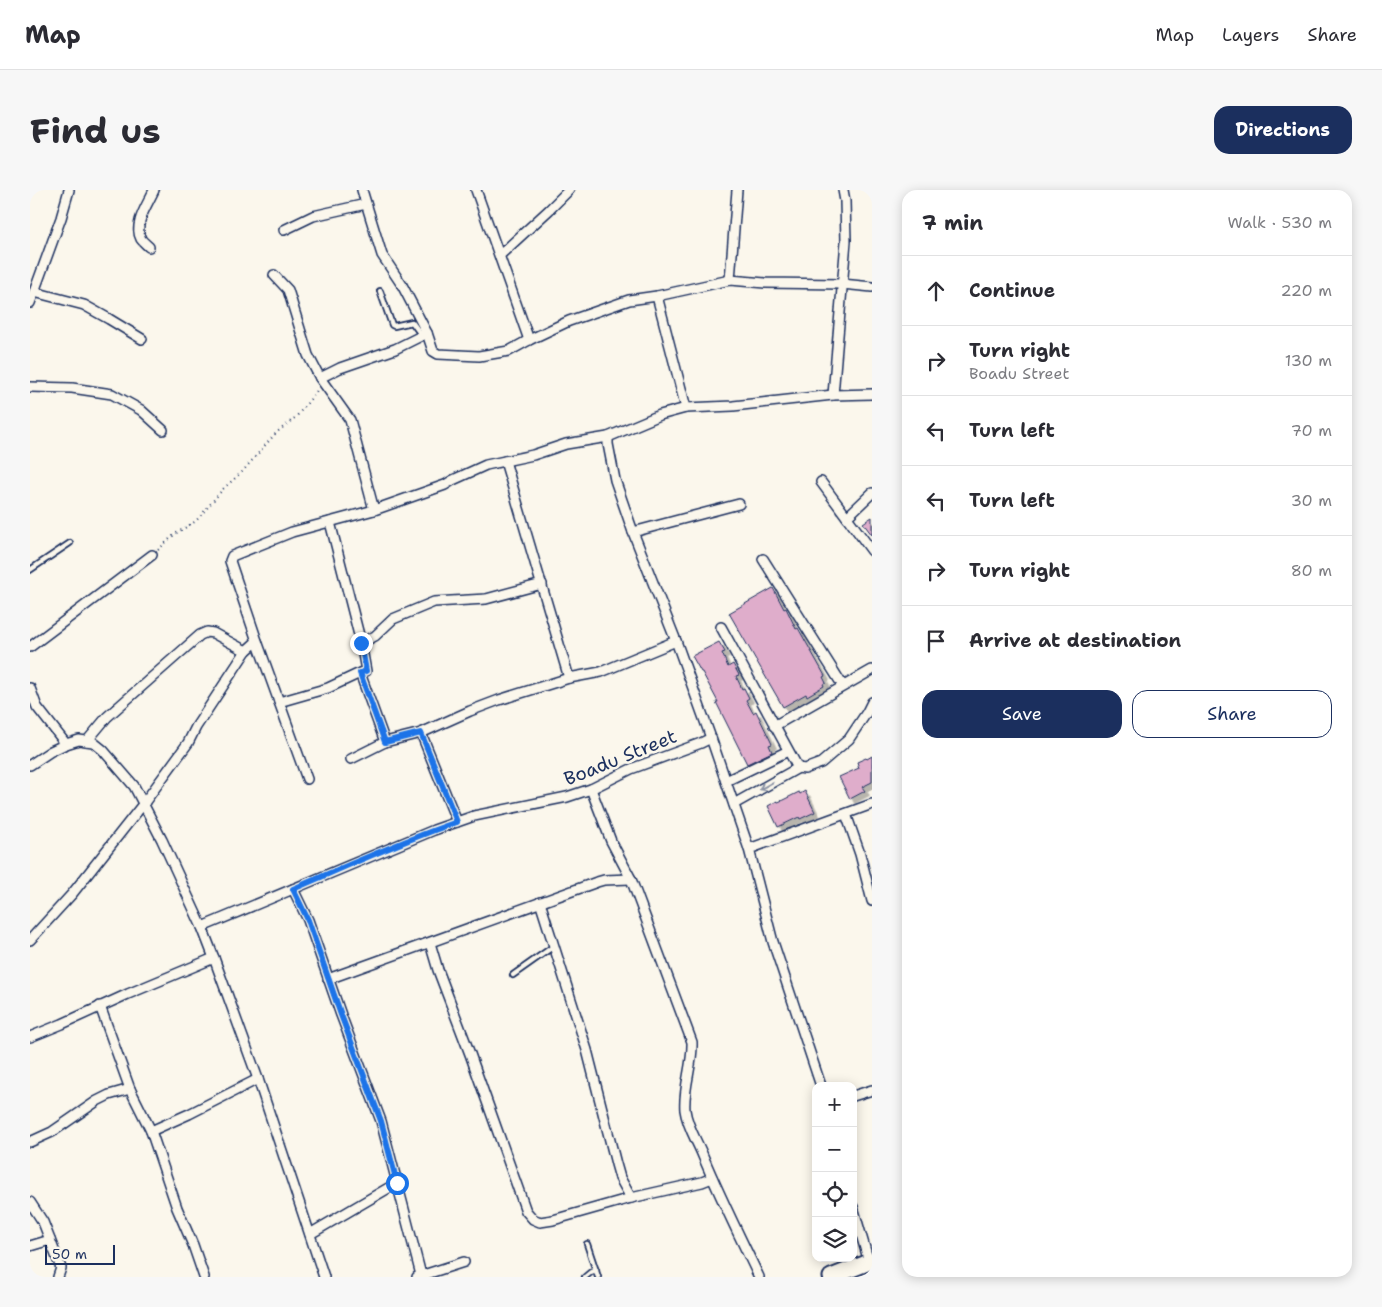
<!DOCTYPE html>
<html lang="en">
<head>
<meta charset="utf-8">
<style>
  body { margin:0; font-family:"Shantell Sans",sans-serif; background:#f7f7f7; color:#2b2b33 }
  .controls { position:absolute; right:15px; bottom:15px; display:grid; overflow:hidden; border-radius:10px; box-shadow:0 2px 12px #0003 }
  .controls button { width:45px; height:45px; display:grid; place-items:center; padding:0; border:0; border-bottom:1px solid #e1e1e2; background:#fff; color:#2b2b33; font:25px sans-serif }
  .scale { position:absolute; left:15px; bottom:12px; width:70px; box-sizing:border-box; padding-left:5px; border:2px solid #1b2f5e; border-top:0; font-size:14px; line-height:18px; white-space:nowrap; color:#1b2f5e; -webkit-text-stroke:4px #fbf7ec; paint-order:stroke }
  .stop { position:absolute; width:15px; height:15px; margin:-11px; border:4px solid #1a73e8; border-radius:50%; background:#fff }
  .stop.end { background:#1a73e8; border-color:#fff; box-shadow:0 1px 5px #0008 }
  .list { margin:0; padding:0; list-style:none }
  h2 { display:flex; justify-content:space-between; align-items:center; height:65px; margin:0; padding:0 20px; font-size:21px }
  h2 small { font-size:16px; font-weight:400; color:#7c7c81 }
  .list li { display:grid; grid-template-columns:32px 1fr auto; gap:15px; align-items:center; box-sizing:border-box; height:70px; padding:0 20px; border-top:1px solid #e1e1e2 }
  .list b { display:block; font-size:19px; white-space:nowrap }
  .list p { margin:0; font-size:16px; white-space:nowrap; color:#7c7c81 }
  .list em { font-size:16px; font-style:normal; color:#7c7c81 }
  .actions { display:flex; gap:10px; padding:15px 20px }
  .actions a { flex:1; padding:11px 0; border:1px solid #1b2f5e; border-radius:15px; text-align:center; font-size:18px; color:#1b2f5e }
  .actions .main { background:#1b2f5e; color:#fff }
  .icon { flex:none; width:28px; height:28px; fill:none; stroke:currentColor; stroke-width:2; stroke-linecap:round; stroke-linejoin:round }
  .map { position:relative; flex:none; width:842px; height:1087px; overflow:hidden; border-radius:15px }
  header { display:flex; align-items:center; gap:30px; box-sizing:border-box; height:70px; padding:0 25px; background:#fff; border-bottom:1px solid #e1e1e2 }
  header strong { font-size:24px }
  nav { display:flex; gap:28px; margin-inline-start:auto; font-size:18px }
  .intro { display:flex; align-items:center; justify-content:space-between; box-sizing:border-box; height:120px; padding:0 30px }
  h1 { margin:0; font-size:35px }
  .button { padding:12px 22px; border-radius:15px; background:#1b2f5e; color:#fff; font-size:18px; font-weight:700 }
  main { display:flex; gap:30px; padding:0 30px }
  aside { flex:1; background:#fff; border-radius:15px; box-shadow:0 2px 12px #0003 }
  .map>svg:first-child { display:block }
  .building { fill:#dfadcb; stroke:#1b2f5e; filter:url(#shadow) }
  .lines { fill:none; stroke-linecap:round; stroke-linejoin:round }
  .lane-casing { stroke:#1b2f5e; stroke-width:8 }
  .street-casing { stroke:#1b2f5e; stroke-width:12 }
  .highway-casing { stroke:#1b2f5e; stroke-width:19 }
  .path { stroke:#1b2f5e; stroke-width:2; stroke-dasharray:1 4; stroke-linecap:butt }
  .lane { stroke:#fbf7ec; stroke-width:4.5 }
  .street { stroke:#fbf7ec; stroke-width:9 }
  .highway { stroke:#fbf7ec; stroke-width:15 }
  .oneway { stroke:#8b93a5 }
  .route { stroke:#1a73e8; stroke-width:6 }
  .labels { text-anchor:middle; stroke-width:5; stroke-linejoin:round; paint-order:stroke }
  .street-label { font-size:19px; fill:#1b2f5e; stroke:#fbf7ec }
</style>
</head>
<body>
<header>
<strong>Map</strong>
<nav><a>Map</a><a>Layers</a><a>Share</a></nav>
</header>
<div class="intro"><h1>Find us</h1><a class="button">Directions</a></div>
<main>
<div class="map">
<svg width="842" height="1087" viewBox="0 0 842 1087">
  <defs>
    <filter id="shadow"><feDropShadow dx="4.5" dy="4.5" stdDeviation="0" flood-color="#0004"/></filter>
  </defs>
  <rect width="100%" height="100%" fill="#fbf7ec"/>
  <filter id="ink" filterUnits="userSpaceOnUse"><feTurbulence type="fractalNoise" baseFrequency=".02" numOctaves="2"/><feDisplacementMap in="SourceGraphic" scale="10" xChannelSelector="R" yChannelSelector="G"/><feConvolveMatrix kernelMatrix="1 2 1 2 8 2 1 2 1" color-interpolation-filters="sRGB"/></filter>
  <g filter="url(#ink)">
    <g class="building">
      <polygon points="842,327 842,345 833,333"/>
      <polygon points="743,398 754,419 756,418 766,439 768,438 790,477 795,486 793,487 796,493 793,494 794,496 777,506 776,504 753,517 699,423"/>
      <polygon points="689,452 695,462 692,463 698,477 703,474 709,485 706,486 712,499 714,498 719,508 716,510 723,523 726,521 742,554 739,555 742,562 717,574 686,512 688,512 672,482 671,482 662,466"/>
      <polygon points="842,566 842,592 832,597 835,601 820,609 809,587 829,578 827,572 836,568 837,569"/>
      <polygon points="775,601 785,622 770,629 769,627 748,637 738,616 747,611 748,612 753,610 769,602 770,604"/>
    </g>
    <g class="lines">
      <defs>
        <g id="lane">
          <polyline points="350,101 362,135 364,136 382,132 392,146"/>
          <polyline points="0,380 40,353"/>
          <polyline points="483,785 524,756"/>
          <polyline points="557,1054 568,1087"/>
          <polyline points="555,1087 561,1082 566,1080"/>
        </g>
        <g id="street">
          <polyline points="332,0 352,65 372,95 397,143 403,161 408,164 449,166 479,161 499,150 539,131 599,110 627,106 700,90 735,93 812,94 842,97"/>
          <polyline points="446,0 499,150"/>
          <polyline points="254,40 283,26 336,14"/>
          <path d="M119,57C116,54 113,52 111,49C103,34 118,14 124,0"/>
          <polyline points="470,65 519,20 539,0"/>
          <polyline points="244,85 258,100 278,165 290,188 320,230 344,320"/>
          <polyline points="700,90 707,0"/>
          <polyline points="4,102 54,115 79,129 112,149"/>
          <polyline points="627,106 656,218"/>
          <polyline points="0,113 31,28 39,0"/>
          <polyline points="290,188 310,178 365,159 397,143"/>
          <polyline points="0,197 42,198 82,204 111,220 133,240"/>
          <polyline points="803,205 816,51 815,11 813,0"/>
          <polyline points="578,247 578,254 585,290 603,342 646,451 681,548 719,659 743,752 791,896"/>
          <polyline points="475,271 539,488"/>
          <polyline points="791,292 842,361"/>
          <polyline points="817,327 842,303"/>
          <polyline points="300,332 331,453 336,481 330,483 355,552"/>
          <polyline points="603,342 709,314"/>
          <polyline points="733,369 813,496"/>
          <polyline points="691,437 768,578 775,579 791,573 819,549 837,522 842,512"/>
          <polyline points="331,453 345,446 363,429 404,412 456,409 512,394"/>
          <polyline points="0,457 122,365"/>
          <polyline points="0,498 7,517 36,554"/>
          <polyline points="249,512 298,498 330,483"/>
          <polyline points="744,536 842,480"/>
          <polyline points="391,543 427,632"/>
          <polyline points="57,551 77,527 170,445 177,442 183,443 216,461"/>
          <polyline points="321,569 355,552 391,543 440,521 469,510 539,488 571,482 646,451"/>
          <polyline points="0,575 21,561 36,554 49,550 63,552 73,560 104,596 132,650 172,737 184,768 228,889 294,1087"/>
          <polyline points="277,589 227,451 200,371 202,366 262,342 344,320 415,295 423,290 456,275 503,265 536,254 578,247 630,225 656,218 703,216 803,205 842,204"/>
          <polyline points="696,591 758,561"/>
          <path d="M561,599L581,651L601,689L662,852C663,875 653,897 655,920C657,936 667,951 673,966C690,1007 710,1047 729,1087"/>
          <polyline points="704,614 768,578"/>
          <polyline points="816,624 830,664 842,711"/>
          <polyline points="719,659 842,614"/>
          <polyline points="263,699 278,730 311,825 351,931 391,1085"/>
          <polyline points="510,712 557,860 586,974 590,988 601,1008"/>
          <polyline points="172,737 404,640 444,626 537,607 561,599 601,579 671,553 681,548"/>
          <polyline points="0,750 42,704 114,613 158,553 166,537 216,461 227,451"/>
          <polyline points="400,753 408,780 440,864 496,1021 503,1029 510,1032 523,1030 601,1008 672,992 682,988"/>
          <polyline points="298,789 567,692 574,690 601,689"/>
          <polyline points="70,816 100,899"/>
          <polyline points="0,847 32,834 98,804 184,768"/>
          <polyline points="823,906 842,900"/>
          <polyline points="121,941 159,924 228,889"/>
          <polyline points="0,952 22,942 67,911 79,905 100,899 121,941 147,1018 163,1055 174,1087"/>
          <polyline points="0,1012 13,1032 31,1078 28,1087"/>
          <polyline points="823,1017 839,1072"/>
          <polyline points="280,1044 367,993"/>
          <polyline points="0,1056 20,1050"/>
          <polyline points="387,1087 434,1072"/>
        </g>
        <polyline id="highway" points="801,1087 842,1071"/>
      </defs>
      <use href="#lane" class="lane-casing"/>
      <use href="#street" class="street-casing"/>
      <use href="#highway" class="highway-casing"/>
      <polyline class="path" points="128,360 145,344 166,331 193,299 212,282 246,243 266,227 286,202 287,200"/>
      <use href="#lane" class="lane"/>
      <use href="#street" class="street"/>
      <use href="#highway" class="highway"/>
    </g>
    <defs><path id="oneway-shaft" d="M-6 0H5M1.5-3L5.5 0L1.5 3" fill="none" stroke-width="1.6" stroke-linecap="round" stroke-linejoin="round" transform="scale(1.25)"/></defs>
    <use class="oneway" href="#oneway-shaft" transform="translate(736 596) rotate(151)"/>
  </g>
  <g class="lines" filter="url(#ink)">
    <path class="route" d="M331,453L336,481L330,483L355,552L391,543L427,632C371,651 317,676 263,699L278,730L311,825L351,931L367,993"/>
  </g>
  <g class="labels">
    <g class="street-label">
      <text transform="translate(590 567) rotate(-22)" y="7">Boadu Street</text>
    </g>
  </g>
</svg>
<div class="controls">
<button>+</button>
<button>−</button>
<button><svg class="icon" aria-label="locate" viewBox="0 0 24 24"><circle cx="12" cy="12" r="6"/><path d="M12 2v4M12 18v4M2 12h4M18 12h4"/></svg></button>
<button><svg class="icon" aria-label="layers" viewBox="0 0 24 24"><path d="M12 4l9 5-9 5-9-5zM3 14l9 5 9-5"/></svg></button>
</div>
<div class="scale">50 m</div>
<div class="stop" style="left:367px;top:993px"></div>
<div class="stop end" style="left:331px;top:453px"></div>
</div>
<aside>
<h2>7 min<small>Walk · 530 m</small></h2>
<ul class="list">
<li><svg class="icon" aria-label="ahead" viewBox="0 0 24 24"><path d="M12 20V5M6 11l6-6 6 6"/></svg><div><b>Continue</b></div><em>220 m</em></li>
<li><svg class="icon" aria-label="right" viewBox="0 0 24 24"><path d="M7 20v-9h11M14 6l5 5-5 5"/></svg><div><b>Turn right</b><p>Boadu Street</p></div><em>130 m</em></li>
<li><svg class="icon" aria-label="left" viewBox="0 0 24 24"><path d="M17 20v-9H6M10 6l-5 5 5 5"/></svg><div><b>Turn left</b></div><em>70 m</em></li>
<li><svg class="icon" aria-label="left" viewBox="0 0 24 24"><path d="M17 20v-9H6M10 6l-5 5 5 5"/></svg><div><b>Turn left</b></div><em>30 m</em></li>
<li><svg class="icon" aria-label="right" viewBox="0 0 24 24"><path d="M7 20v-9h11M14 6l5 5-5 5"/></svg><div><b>Turn right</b></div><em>80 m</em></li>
<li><svg class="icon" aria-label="arrive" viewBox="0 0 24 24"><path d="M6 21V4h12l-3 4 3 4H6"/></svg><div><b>Arrive at destination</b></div></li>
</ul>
<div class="actions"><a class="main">Save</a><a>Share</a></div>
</aside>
</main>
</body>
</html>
